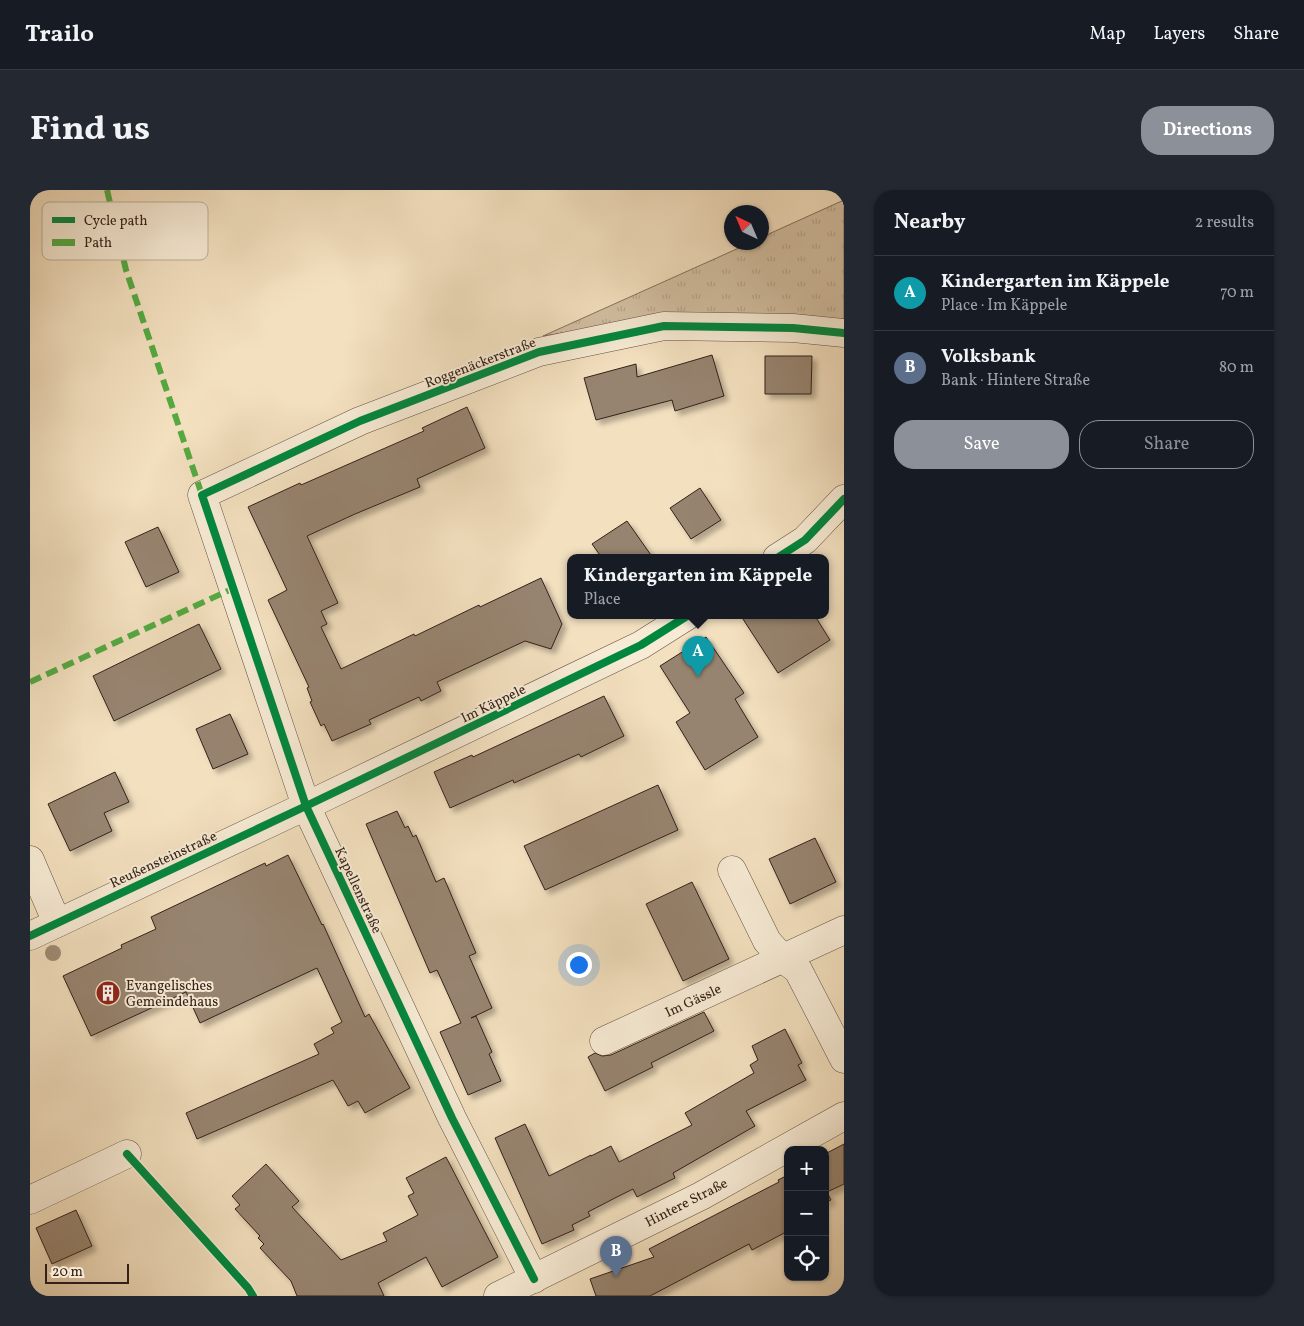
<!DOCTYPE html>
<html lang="en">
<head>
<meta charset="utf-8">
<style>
  body { margin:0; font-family:Vollkorn,serif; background:#242831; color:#f1f3f6 }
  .controls { position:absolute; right:15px; bottom:15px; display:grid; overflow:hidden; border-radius:10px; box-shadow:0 1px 4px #0004 }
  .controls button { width:45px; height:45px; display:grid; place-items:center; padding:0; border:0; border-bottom:1px solid #363941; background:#171b24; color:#f1f3f6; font:25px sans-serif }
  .compass { position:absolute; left:694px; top:15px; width:45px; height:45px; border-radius:50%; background:#171b24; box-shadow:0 1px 4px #0004; rotate:316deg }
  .scale { position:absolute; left:15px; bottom:12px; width:84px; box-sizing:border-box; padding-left:5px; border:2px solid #342118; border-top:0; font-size:14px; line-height:18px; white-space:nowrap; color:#342118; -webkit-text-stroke:4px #f7ebd5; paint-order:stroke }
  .you { position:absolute; left:548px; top:774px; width:18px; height:18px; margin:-12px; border:4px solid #fff; border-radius:50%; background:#1a73e8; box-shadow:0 0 0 8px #1a73e833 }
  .badge { display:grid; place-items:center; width:32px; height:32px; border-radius:50%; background:#8c9099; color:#fff; font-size:16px; font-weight:700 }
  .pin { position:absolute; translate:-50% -41px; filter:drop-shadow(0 1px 2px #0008) }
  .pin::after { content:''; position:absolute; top:26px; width:18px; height:15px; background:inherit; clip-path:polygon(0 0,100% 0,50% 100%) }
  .popup { position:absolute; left:537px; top:364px; width:262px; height:65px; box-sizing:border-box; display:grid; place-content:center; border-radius:10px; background:#171b24; filter:drop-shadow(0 1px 4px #0005); font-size:16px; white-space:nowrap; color:#9ea1a6 }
  .popup b { font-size:19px; color:#f1f3f6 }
  .popup::after { content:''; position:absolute; left:50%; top:100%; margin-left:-10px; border:10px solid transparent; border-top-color:#171b24 }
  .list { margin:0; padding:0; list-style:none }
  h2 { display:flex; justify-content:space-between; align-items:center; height:65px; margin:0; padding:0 20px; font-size:21px }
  h2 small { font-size:16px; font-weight:400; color:#9ea1a6 }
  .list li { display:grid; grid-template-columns:32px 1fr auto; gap:15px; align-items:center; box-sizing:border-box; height:75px; padding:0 20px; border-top:1px solid #363941 }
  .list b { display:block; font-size:19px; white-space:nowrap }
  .list p { margin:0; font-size:16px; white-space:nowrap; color:#9ea1a6 }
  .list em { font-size:16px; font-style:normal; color:#9ea1a6 }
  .actions { display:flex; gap:10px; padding:15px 20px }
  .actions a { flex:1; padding:11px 0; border:1px solid #8c9099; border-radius:20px; text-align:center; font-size:18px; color:#8c9099 }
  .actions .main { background:#8c9099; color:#fff }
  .icon { flex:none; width:28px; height:28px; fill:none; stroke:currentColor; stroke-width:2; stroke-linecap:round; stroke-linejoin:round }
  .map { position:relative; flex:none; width:814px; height:1106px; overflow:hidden; border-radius:20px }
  header { display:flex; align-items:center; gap:30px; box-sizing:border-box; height:70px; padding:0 25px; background:#171b24; border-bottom:1px solid #363941 }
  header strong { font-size:24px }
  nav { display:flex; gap:28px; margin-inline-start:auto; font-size:18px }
  .intro { display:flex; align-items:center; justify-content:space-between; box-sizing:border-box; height:120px; padding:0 30px }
  h1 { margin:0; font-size:35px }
  .button { padding:12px 22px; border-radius:20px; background:#8c9099; color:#fff; font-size:18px; font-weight:700 }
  main { display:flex; gap:30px; padding:0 30px }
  aside { flex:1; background:#171b24; border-radius:20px; box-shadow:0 1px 4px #0004 }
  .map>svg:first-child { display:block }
  .grass { fill:url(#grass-tufts); stroke:#84705e }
  .building { fill:#97846f; stroke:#342118; filter:url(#shadow) }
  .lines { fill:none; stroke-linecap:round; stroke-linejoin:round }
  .minor-casing { stroke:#645142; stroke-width:29 }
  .minor { stroke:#f7ebd5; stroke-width:28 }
  .quiet { stroke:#54aa42; stroke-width:6; stroke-dasharray:12 6; stroke-linecap:butt }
  .cycleway-casing { stroke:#f7ebd5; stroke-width:11 }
  .cycleway { stroke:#00873e; stroke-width:8 }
  .tree { fill:#a08d76 }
  .labels { text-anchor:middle; stroke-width:4; stroke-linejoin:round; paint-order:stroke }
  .street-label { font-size:14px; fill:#342118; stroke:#f7ebd5 }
  .poi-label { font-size:14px; fill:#342118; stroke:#f7ebd5; text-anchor:start }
  .key { fill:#f7ebd5; stroke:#bcae9c; stroke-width:1 }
  .key-label { font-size:14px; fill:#342118 }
</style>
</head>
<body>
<header>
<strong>Trailo</strong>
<nav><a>Map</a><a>Layers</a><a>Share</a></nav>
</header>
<div class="intro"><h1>Find us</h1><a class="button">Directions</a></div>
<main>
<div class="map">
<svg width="814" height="1106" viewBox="0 0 814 1106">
  <defs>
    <pattern id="grass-tufts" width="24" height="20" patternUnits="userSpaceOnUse" patternTransform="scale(1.25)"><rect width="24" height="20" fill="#d3c0a3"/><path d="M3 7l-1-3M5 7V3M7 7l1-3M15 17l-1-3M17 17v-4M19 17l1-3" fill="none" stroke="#b6a58c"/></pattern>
    <filter id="shadow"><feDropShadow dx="4.5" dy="4.5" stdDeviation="2.5" flood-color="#0004"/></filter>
  </defs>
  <rect width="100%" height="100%" fill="#f3e0bf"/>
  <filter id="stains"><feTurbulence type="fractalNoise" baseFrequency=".004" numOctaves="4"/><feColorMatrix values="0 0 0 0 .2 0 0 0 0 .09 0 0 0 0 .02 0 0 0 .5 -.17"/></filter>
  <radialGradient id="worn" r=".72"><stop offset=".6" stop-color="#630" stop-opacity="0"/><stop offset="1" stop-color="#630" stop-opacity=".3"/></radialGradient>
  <polygon class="grass" points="814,10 814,129 632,128 513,146 720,53 732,52 732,47"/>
  <g class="building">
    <polygon points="682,165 694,206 645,221 642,210 566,230 554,188 606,174 607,187"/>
    <polygon points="735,166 782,166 781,204 735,204"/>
    <polygon points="437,217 455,258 387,289 390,297 325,324 277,346 308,413 291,421 297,434 291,437 311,479 384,444 385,446 449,415 450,417 511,388 532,434 521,459 495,451 407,492 411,501 391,511 389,507 339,530 341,534 302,551 294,534 291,536 280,512 282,511 277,498 279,497 238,410 257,400 218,317 270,293 271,295 394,241 392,238"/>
    <polygon points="670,298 691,330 661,349 640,318"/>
    <polygon points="597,331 623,368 572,368 562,354"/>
    <polygon points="128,337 149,382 116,397 95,352"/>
    <polygon points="711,426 785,426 800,450 748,483"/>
    <polygon points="169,434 191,479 84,531 63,486"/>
    <polygon points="676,447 714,503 705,509 728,547 675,580 646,532 660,523 630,476"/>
    <polygon points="574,506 594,546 551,567 549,564 484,593 483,590 420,618 404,582 442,565 443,567"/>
    <polygon points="200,524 218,564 183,579 166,539"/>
    <polygon points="85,582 99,612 74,623 82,641 40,661 18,614"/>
    <polygon points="628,595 648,640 515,700 494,656"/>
    <polygon points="367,621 375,638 378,636 383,647 386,645 406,692 414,688 446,763 439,766 462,818 441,828 446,826 462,862 459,864 471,891 438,905 410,842 431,833 407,780 400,783 336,634"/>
    <polygon points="785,648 806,692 760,714 739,669"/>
    <polygon points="258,665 292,735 293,734 335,827 339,824 380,898 335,923 328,911 318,916 303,890 167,949 156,923 289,864 284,854 304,843 301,838 312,832 287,778 170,833 156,802 61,846 33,786 92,758 91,755 126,739 121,727 235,673 236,676"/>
    <polygon points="662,692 699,769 653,791 616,714"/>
    <polygon points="674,822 684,841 621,873 623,877 575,901 558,867 565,863 572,866 581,865"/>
    <polygon points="755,839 772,873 768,875 776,890 716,921 725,936 643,983 645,988 607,1007 603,999 583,1009 558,1022 560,1026 542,1035 544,1040 512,1054 465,948 495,934 519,986 561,965 561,966 581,956 589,972 662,935 655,923 724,883 720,875 728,870 722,856"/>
    <polygon points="814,954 814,994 797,1002 801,1010 795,1013 795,964"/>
    <polygon points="416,967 468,1067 412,1097 396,1067 348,1093 354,1106 267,1106 261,1091 230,1058 234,1054 228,1048 230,1046 205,1019 210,1015 202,1006 236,974 269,1011 262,1017 311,1070 357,1051 353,1043 388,1025 378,1006 384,1003 376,988"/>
    <polygon points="758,985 758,1041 722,1060 719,1054 620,1106 566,1106 560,1089 624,1067 619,1059 749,992 748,990"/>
    <polygon points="46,1020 62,1056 22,1074 6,1038"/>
  </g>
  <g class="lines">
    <defs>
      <g id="minor">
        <polyline points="747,368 775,350 814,309"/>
        <polyline points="0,670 27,733"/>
        <polyline points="702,680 737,751 752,768 768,780 814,869"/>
        <polyline points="0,746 276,616 611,455 657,426"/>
        <polyline points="574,851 814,740"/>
        <polyline points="0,1010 97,964"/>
        <polyline points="504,1089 422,928 276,616 172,305 330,231 509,162 634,136 763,138 814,143"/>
        <polyline points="468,1106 671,1006 814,926"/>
      </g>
    </defs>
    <use href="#minor" class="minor-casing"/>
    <use href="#minor" class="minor"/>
    <g class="quiet">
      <polyline points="77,0 96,80 172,305"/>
      <polyline points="0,492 204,398"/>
    </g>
    <defs>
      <g id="cycleway">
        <polyline points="747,368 775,350 814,309"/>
        <polyline points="0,746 276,616 611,455 657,426"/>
        <polyline points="97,964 218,1098 223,1106"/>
        <polyline points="504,1089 422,928 276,616 172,305 330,231 509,162 634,136 763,138 814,143"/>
      </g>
    </defs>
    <use href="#cycleway" class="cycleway-casing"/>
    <use href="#cycleway" class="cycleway"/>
  </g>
  <circle class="tree" cx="23" cy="763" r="8"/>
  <defs>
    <symbol id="building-disc" viewBox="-11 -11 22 22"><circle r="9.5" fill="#8f2418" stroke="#f7ebd5"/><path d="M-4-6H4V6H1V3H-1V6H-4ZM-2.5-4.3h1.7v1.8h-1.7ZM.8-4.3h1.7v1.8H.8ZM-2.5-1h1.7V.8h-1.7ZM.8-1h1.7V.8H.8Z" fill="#fff"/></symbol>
  </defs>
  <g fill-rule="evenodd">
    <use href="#building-disc" x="64" y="789" width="28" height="28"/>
  </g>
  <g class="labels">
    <g class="street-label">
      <text transform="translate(450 172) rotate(-21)" y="5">Roggenäckerstraße</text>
      <text transform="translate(463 513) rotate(-26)" y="5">Im Käppele</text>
      <text transform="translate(133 669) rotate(-25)" y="5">Reußensteinstraße</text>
      <text transform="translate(329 700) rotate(65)" y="5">Kapellenstraße</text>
      <text transform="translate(663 810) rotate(-25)" y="5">Im Gässle</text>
      <text transform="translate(656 1012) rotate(-27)" y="5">Hintere Straße</text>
    </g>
    <g class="poi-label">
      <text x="96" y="800">Evangelisches<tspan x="96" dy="16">Gemeindehaus</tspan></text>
    </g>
  </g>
  <rect x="12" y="12" width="166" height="58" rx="8" class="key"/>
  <rect x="22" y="27" width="23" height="6" fill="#00873e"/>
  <rect x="22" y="49" width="23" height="7" fill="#54aa42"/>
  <g class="key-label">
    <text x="54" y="35">Cycle path</text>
    <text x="54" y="57">Path</text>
  </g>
  <rect width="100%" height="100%" filter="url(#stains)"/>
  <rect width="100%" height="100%" fill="url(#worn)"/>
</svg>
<div class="controls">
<button>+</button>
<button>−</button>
<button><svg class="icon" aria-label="locate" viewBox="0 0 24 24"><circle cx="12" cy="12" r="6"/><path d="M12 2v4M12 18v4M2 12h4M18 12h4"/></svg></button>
</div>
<svg class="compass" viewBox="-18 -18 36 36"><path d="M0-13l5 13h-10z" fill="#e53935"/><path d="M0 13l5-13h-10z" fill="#9ea1a6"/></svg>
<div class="scale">20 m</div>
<div class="you"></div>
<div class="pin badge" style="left:668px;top:487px;background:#0f9aa8">A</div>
<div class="popup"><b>Kindergarten im Käppele</b>Place</div>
<div class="pin badge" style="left:586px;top:1087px;background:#5c6f8a">B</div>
</div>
<aside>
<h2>Nearby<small>2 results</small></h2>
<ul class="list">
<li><span class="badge" style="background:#0f9aa8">A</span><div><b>Kindergarten im Käppele</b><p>Place · Im Käppele</p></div><em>70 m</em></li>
<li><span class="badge" style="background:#5c6f8a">B</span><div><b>Volksbank</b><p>Bank · Hintere Straße</p></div><em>80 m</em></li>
</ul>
<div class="actions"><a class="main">Save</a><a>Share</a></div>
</aside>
</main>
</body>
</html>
